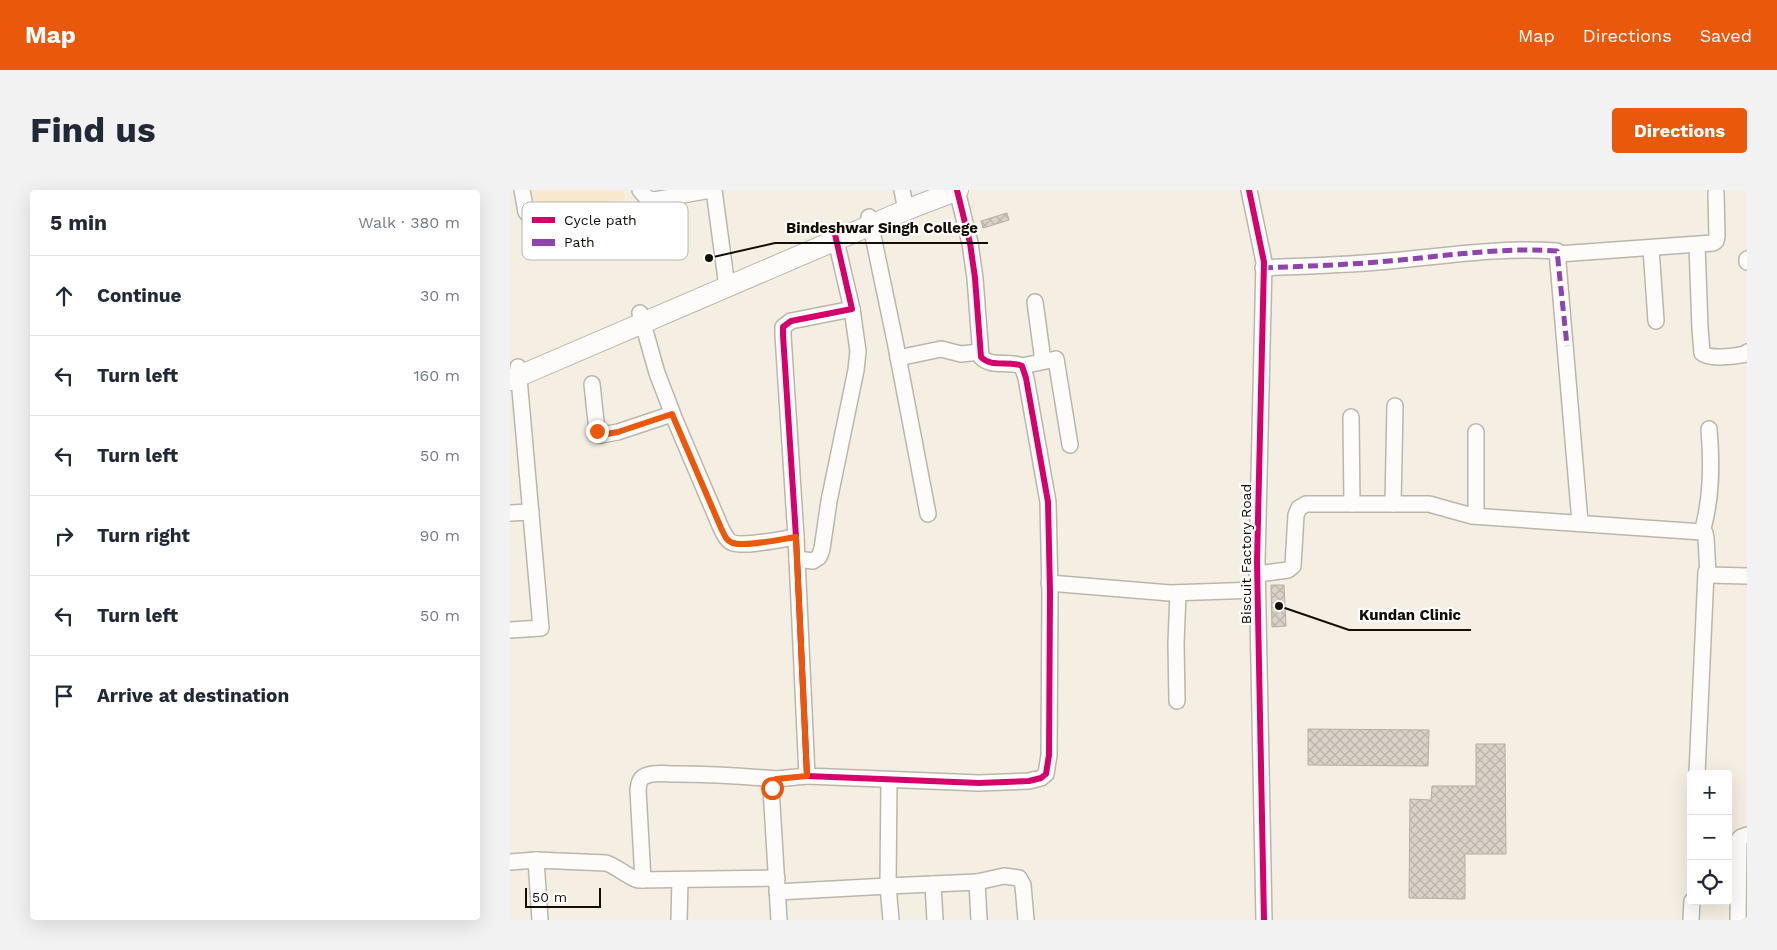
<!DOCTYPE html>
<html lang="en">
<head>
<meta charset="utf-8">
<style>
  body { margin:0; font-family:"Work Sans",sans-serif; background:#f2f2f3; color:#1f2937 }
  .controls { position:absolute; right:15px; bottom:15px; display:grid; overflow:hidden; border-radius:5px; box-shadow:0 5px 20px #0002 }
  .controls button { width:45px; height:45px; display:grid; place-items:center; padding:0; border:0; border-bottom:1px solid #e0e1e3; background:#fff; color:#1f2937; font:25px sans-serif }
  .scale { position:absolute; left:15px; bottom:12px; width:76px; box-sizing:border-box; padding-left:5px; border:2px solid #140d03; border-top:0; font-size:14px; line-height:18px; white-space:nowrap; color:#140d03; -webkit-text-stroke:4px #fff; paint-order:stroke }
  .stop { position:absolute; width:15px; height:15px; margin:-11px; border:4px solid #ea580c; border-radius:50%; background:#fff }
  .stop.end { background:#ea580c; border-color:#fff; box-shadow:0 1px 5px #0008 }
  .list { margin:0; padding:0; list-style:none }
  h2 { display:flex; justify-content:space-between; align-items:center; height:65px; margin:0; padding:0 20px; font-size:21px }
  h2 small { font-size:16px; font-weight:400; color:#747a83 }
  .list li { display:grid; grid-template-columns:32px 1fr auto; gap:15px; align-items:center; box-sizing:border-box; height:80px; padding:0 20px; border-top:1px solid #e0e1e3 }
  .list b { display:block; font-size:19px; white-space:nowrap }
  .list em { font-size:16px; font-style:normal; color:#747a83 }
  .icon { flex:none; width:28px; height:28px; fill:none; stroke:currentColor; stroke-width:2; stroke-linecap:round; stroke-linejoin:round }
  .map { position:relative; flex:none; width:1237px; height:730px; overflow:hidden; border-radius:5px }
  header { display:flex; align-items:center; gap:30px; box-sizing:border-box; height:70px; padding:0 25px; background:#ea580c; color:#fff }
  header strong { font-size:24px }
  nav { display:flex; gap:28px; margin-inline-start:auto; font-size:18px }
  .intro { display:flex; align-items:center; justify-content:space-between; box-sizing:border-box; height:120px; padding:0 30px }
  h1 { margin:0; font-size:35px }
  .button { padding:12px 22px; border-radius:5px; background:#ea580c; color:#fff; font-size:18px; font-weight:700 }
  main { display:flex; gap:30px; padding:0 30px }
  aside { flex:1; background:#fff; border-radius:5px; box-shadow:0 5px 20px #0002 }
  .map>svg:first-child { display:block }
  .built { fill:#f9e8cd }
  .building { fill:url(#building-cross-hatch); stroke:#b5aea3 }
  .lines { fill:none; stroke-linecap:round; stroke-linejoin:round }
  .minor-casing { stroke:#bcb5ab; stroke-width:18 }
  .major-casing { stroke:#bcb5ab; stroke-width:22 }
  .minor { stroke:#fefcfb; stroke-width:15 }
  .major { stroke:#fefcfb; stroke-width:20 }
  .quiet { stroke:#8e44ad; stroke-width:5; stroke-dasharray:10 5; stroke-linecap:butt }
  .cycleway-casing { stroke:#fff; stroke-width:9 }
  .cycleway { stroke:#d6006c; stroke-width:6 }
  .route { stroke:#ea580c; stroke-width:6 }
  .labels { text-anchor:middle; stroke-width:4.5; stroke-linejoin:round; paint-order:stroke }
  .street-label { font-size:14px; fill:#140d03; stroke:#fff }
  .key { fill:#fff; stroke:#b8b6b3; stroke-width:1 }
  .key-label { font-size:14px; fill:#140d03 }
  .leader { fill:none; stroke:#140d03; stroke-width:2 }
  .callout-dot { fill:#140d03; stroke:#fff; stroke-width:2 }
  .callout-label { font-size:15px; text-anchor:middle; font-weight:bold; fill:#140d03; stroke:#fff; stroke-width:4.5; stroke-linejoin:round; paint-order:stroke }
</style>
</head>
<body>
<header>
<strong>Map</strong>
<nav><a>Map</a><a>Directions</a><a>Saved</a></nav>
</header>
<div class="intro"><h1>Find us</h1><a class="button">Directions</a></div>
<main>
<aside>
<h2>5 min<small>Walk · 380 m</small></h2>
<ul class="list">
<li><svg class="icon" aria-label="ahead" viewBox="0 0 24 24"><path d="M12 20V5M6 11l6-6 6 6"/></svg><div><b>Continue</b></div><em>30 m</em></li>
<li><svg class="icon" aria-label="left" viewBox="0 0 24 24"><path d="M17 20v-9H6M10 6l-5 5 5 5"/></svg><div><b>Turn left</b></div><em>160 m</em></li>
<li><svg class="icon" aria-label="left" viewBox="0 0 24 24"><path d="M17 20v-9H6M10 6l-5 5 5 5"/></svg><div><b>Turn left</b></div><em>50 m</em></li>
<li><svg class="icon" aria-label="right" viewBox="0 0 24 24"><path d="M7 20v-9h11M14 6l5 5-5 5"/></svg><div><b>Turn right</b></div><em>90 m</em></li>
<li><svg class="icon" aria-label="left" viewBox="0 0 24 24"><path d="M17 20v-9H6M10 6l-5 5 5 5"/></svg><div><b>Turn left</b></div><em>50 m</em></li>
<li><svg class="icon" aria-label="arrive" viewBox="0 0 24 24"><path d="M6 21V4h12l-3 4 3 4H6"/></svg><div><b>Arrive at destination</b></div></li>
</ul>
</aside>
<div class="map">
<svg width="1237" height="730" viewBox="0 0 1237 730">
  <defs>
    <pattern id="building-cross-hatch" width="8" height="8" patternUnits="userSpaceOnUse" patternTransform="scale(1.25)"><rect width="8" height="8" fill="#dad2c8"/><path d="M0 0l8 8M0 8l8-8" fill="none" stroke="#bab3aa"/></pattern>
  </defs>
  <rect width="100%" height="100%" fill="#f5eee3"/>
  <polygon class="built" points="22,0 113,0 115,10 25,18"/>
  <g class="building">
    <polygon points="497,23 499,30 473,38 471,31"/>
    <polygon points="761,395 774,395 776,436 762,437"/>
    <polygon points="798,539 919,540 918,576 798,575"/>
    <polygon points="966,554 995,554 996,664 955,664 955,709 899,708 900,609 921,610 922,596 966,596"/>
  </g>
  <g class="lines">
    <defs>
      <g id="minor">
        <polyline points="12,0 16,22"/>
        <polyline points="130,0 137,8 144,10 201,0"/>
        <polyline points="204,0 217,97"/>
        <polyline points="392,0 396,20"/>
        <polyline points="739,0 754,72 747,372 754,730"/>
        <polyline points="359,27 385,151 418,324"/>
        <path d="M324,42L342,119L281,131L273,137V145L286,347L297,586L469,593L519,591L531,588L536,584L539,565L540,402L538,312L516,188L512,176C499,170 481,178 471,167L465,88L460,53L447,0"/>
        <path d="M1187,55L1190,138L1192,163C1199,170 1226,166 1236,164L1237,162"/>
        <polyline points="1141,58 1146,131"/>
        <polyline points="1048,64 1203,53 1206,51 1207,46 1206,3"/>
        <polyline points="1237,69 1237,72"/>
        <path d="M753,78C795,76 838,75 879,71C936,66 991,57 1047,61L1070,332"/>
        <polyline points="525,112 533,171"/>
        <path d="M130,123L147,183L165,230L211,338C214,344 217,351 223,353C236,357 272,349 286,347"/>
        <polyline points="388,168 431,159 451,164 470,162"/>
        <polyline points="512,176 546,169 560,255"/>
        <polyline points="82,194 87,241 91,245 108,242 162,224"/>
        <polyline points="841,227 842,314"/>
        <polyline points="966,242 966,326"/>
        <polyline points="883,314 885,216"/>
        <polyline points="0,323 21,322"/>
        <path d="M1192,342C1202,308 1202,274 1199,239"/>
        <polyline points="287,369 303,371 309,367 312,359 319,311 346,180 348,161 342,119"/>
        <polyline points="747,384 778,380 783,376 786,325 789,318 796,314 919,314 962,326 1192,342 1195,343 1196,348 1198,385 1237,386"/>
        <polyline points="539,393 660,403 747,400"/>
        <polyline points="0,440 31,438 8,177"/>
        <polyline points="667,511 666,453 668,403"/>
        <polyline points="1187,584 1196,382"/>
        <polyline points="379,590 378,696 467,692 469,730"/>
        <path d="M26,670L96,673C108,677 116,686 128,690L267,688"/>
        <polyline points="0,672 26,670 30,730"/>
        <path d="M133,690L128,600C129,592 130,587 138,585C146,582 157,584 165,584C199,584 232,586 266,589"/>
        <polyline points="467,692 494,686 509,688 513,695 516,730"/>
        <polyline points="423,694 425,730"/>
        <polyline points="267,702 378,696 381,730"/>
        <polyline points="169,730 170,690"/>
        <polyline points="269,730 261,598 263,592 266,589 297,586"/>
        <polyline points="1181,730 1182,711"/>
        <polyline points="1228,730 1229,649 1231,647 1237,645"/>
      </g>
      <polyline id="major" points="0,190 396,20 448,0"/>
    </defs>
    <use href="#minor" class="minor-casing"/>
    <use href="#major" class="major-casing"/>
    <use href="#minor" class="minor"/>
    <use href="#major" class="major"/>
    <path class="quiet" d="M753,78C795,76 838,75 879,71C936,66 991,57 1047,61L1057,156"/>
    <defs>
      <g id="cycleway">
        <polyline points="739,0 754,72 747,372 754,730"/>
        <path d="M324,40L342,119L281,131L273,137V145L286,347L297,586L469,593L519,591L531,588L536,584L539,565L540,402L538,312L516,188L512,176C499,170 481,178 471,167L465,88L460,53L447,0"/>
      </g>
    </defs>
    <use href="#cycleway" class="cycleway-casing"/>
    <use href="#cycleway" class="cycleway"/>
  </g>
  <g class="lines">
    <path class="route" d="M87,241L91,245L108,242L162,224L211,338C214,344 216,351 223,353C236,357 272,349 286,347L297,586L266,589L263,592L262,598"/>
  </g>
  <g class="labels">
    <g class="street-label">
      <text transform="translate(736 364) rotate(-90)" y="5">Biscuit Factory Road</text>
    </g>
  </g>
  <rect x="12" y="12" width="166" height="58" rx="8" class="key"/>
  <rect x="22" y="27" width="23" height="6" fill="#d6006c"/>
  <rect x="22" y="49" width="23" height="7" fill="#8e44ad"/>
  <g class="key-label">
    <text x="54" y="35">Cycle path</text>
    <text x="54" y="57">Path</text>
  </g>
  <path class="leader" d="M199 68L265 53H478M769 416L839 440H961"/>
  <g class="callout-dot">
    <circle cx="199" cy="68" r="5"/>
    <circle cx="769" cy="416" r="5"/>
  </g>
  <g class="callout-label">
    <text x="372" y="43">Bindeshwar Singh College</text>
    <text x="900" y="430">Kundan Clinic</text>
  </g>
</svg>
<div class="controls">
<button>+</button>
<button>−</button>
<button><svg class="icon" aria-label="locate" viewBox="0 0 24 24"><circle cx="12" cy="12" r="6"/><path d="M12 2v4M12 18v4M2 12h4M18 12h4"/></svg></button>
</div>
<div class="scale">50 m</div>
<div class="stop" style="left:262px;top:598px"></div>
<div class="stop end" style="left:87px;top:241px"></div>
</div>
</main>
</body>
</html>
